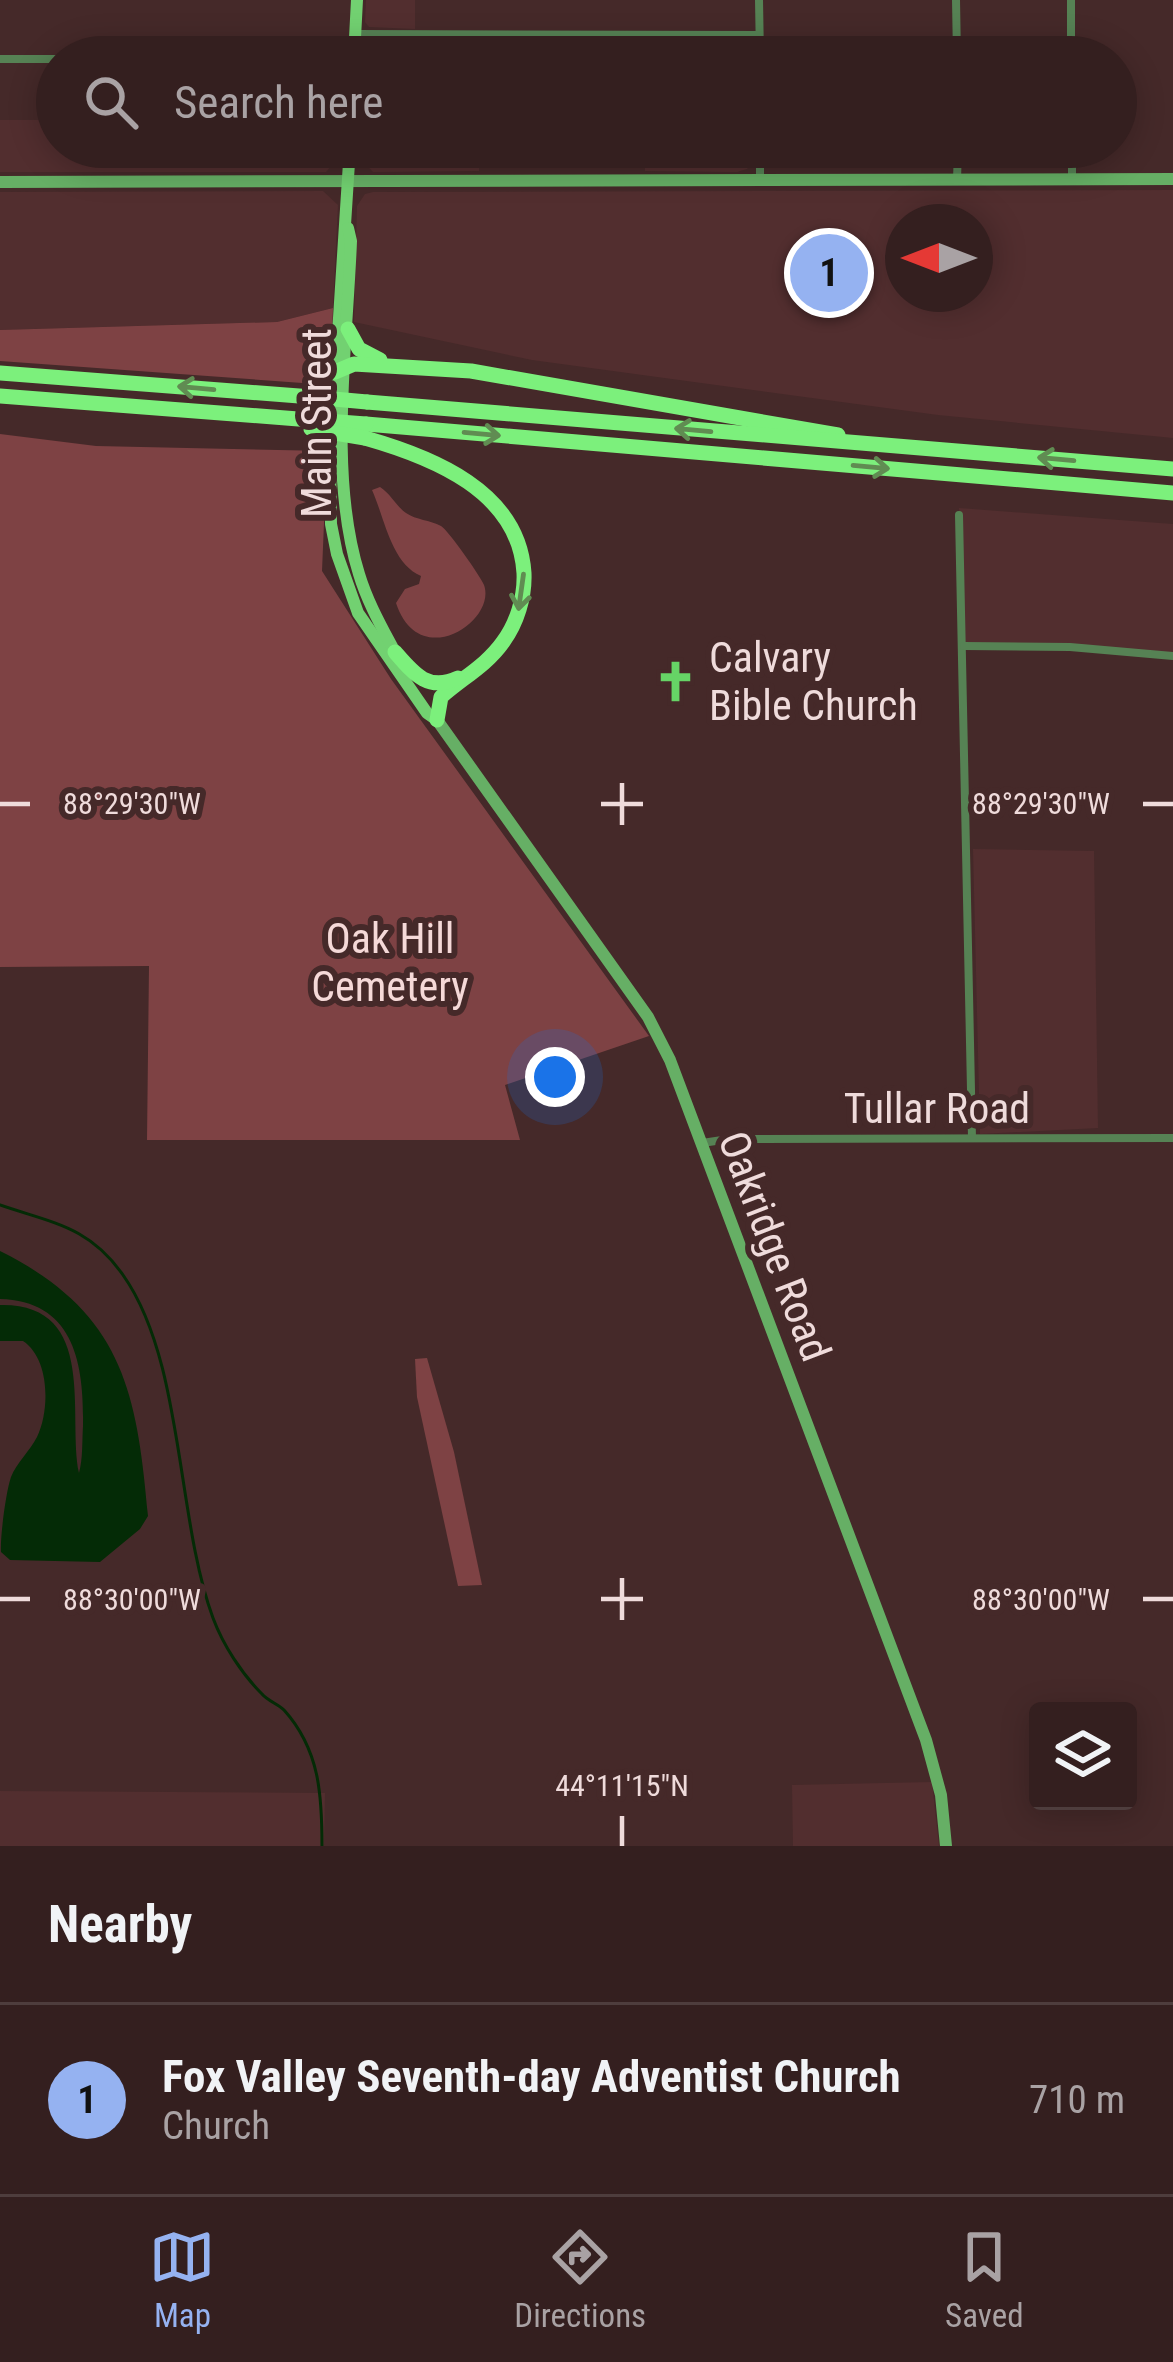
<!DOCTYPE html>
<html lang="en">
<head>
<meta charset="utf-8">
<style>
  body { margin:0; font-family:"Roboto Condensed",sans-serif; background:#3c2728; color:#f1f3f6 }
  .controls { position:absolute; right:36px; bottom:36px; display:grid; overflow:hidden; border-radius:12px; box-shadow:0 6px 30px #0003 }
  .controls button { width:108px; height:108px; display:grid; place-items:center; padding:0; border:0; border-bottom:3px solid #4e3d3d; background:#341f1f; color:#f1f3f6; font:60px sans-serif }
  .compass { position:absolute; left:885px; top:204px; width:108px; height:108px; border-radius:50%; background:#341f1f; box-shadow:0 6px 30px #0003; rotate:270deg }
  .you { position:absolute; left:555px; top:1077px; width:42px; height:42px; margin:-30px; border:9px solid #fff; border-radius:50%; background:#1a73e8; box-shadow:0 0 0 18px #1a73e833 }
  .badge { display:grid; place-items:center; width:78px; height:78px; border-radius:50%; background:#95b2f1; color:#111; font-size:39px; font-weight:700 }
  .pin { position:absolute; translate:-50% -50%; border:6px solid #fff; box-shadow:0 3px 12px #0006 }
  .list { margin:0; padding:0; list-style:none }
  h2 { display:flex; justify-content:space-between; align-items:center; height:156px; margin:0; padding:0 48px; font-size:51px }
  h2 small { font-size:39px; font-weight:400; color:#a9a2a4 }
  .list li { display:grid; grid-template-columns:78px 1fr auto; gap:36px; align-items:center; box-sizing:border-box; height:192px; padding:0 48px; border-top:3px solid #4e3d3d }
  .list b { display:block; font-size:45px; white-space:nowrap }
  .list p { margin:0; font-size:39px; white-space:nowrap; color:#a9a2a4 }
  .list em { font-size:39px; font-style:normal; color:#a9a2a4 }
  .icon { flex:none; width:66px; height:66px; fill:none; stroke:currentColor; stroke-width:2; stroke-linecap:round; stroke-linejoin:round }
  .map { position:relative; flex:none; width:1173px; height:1846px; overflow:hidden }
  .search { position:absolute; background:#341f1f; box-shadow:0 6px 30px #0003; left:36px; right:36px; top:36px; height:132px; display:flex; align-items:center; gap:30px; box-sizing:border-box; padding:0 42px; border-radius:66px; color:#a9a2a4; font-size:45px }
  .sheet { height:348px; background:#341f1f }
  nav { display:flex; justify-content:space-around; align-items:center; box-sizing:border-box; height:168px; border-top:3px solid #4e3d3d; background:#341f1f; font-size:33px; color:#a9a2a4 }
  nav a { display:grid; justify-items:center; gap:6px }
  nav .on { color:#95b2f1 }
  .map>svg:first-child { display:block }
  .built { fill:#522e2f; fill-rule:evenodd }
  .green { fill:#7e4244 }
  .water { fill:#042b06 }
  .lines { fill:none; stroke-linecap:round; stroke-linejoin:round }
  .stream { stroke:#042b06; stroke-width:3 }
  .street { stroke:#568254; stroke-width:8 }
  .secondary { stroke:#66af65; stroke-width:12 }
  .primary { stroke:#72d171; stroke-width:12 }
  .highway { stroke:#7cf07c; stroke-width:15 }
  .highway-bridge { stroke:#7cf07c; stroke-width:15 }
  .oneway { stroke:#608c52 }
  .ticks { fill:none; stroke:#efdbdb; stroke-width:4.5 }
  .labels { text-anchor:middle; stroke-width:12; stroke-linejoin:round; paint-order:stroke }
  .street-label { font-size:42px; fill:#efdbdb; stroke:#452929 }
  .poi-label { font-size:42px; fill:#efdbdb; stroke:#452929; text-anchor:start }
  .park-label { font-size:42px; fill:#f5d9d8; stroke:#452929 }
  .ticks-label { font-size:30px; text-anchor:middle; fill:#efdbdb; stroke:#452929; stroke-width:12; stroke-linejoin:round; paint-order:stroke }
</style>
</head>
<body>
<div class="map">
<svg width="1173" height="1846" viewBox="0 0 1173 1846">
  <rect width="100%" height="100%" fill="#452929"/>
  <g class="built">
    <polygon points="366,0 415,0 415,29 369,27 365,22"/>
    <polygon points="444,41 444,57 364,57 364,46 369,42"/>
    <polygon points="0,120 57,120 57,147 342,147 341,155 326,172 0,172"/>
    <polygon points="362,147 479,147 479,171 373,172 361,159"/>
    <polygon points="645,147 754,147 754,161 747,169 737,172 645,171"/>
    <path d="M1173,190V438L938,415L532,360L354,322L357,206L365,194L373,192ZM903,222H975V294H903Z"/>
    <polygon points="323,191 338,205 333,308 277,322 0,330 0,192"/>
    <polygon points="959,508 1173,524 1173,656 1070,647 964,646"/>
    <polygon points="973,849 1094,851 1098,1128 980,1134"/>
    <polygon points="932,1782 939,1846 793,1846 792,1785"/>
    <polygon points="0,1791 325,1793 324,1846 0,1846"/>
  </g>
  <g class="green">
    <polygon points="333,308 330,385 0,361 0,330 277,322"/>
    <polygon points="0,434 96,446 327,451 322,571 391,679 649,1036 505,1085 520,1140 147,1140 149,966 0,967"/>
    <path d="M380,487C391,494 396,506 406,513C416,520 430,520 441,526C448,530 481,577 484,585C497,621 419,673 396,603L405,589L419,584L421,576C391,563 385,519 372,490Z"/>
    <polygon points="427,1358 454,1452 482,1585 458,1586 417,1397 415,1359"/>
  </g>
  <path class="water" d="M0,1251C122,1312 137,1390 148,1516L140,1529L100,1562L10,1560L1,1552C0,1537 6,1491 11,1477C17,1462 30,1451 37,1437C50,1410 50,1359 23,1341H0V1305C99,1303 67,1416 79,1473C83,1459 82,1441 83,1426C84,1365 75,1301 0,1299Z"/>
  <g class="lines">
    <path class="stream" d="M0,1205C52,1223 89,1226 123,1275C184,1361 176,1518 213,1618C223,1645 242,1674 262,1694C268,1701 278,1704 284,1710C320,1750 322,1796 322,1846"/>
    <g class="street">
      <polyline points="759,0 760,57"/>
      <polyline points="956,0 957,57"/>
      <polyline points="1071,0 1071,57"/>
      <polyline points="355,34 759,35"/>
      <polyline points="0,59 57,59"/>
      <polyline points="760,147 760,181"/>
      <polyline points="1072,179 1072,147"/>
      <polyline points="957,180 958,147"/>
      <polyline points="959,515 972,1138"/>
      <polyline points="964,646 1070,647 1173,656"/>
      <polyline points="702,1143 729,1139 1173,1138"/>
    </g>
    <g class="secondary">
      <polyline points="0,182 1173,179"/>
      <polyline points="437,720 648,1017 670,1060 926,1740 941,1795 946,1846"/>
    </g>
    <g class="primary">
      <polyline points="354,57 357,0"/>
      <polyline points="350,147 330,458 331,524 337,554 358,613 427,713 437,720"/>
      <path d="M348,228L351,241C347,345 328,475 359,574C368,604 384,631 398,658"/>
    </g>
    <g class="highway">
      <polyline points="348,329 359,349 380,360"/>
      <polyline points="335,372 354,364 471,371 838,435"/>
      <polyline points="0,373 312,397"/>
      <polyline points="0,396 311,420"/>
      <polyline points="367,402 1173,469"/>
      <polyline points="366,424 1173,493"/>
      <path d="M365,438C432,457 519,491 524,573C525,597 517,623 503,642C486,666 462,678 441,697L437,720"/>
      <path d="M395,652C414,674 428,692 458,678"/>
    </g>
    <g class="highway-bridge">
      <polyline points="312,397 367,402"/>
      <polyline points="326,421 366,424"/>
      <polyline points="311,429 365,438"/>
    </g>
  </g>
  <defs><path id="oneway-shaft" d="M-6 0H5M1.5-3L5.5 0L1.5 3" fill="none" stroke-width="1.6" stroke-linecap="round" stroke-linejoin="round" transform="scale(3)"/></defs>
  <g class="oneway">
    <use href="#oneway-shaft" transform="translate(196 388) rotate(-175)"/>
    <use href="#oneway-shaft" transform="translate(693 430) rotate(-175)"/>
    <use href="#oneway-shaft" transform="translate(482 434) rotate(5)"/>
    <use href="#oneway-shaft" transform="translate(1056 459) rotate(-175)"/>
    <use href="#oneway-shaft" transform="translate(871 467) rotate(5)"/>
    <use href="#oneway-shaft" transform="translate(521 592) rotate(98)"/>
  </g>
  <path class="ticks" d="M622,783V825M0,804H30M601,804H643M1143,804H1173M622,1578V1620M0,1599H30M601,1599H643M1143,1599H1173M622,1816V1846"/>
  <defs>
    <symbol id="church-bare" viewBox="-9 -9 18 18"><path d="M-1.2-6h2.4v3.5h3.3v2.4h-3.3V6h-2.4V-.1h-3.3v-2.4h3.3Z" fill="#66d466" stroke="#452929" stroke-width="2.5" paint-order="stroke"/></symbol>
  </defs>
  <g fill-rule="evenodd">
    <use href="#church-bare" x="646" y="652" width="59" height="59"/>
  </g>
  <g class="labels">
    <g class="street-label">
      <text transform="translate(316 423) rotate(-90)" y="15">Main Street</text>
      <text x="937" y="1123">Tullar Road</text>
      <text transform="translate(775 1246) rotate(69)" y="15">Oakridge Road</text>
    </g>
    <g class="poi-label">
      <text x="709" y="672">Calvary<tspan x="709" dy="48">Bible Church</tspan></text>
    </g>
    <g class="park-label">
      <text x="390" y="953">Oak Hill<tspan x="390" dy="48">Cemetery</tspan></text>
    </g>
  </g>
  <g class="ticks-label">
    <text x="1041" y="814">88°29'30"W</text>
    <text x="132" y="814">88°29'30"W</text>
    <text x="1041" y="1610">88°30'00"W</text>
    <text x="132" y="1610">88°30'00"W</text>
    <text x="622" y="1796">44°11'15"N</text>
  </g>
</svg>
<div class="controls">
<button><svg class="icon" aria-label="layers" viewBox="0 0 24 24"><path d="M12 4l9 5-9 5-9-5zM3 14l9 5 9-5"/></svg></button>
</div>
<svg class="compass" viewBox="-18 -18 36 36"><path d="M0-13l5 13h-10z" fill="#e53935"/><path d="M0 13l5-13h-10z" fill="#a9a2a4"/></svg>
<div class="you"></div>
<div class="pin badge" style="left:829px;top:273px">1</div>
<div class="search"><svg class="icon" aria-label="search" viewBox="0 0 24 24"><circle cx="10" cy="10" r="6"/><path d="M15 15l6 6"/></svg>Search here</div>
</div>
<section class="sheet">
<h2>Nearby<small></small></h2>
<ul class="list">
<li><span class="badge">1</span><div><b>Fox Valley Seventh-day Adventist Church</b><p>Church</p></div><em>710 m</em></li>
</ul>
</section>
<nav>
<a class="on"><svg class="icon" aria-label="map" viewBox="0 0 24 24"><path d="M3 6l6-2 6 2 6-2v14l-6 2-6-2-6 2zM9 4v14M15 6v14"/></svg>Map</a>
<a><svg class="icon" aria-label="directions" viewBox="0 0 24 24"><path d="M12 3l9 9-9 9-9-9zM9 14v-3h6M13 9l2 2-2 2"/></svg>Directions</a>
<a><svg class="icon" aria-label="saved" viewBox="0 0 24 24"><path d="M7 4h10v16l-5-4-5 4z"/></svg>Saved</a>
</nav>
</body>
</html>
